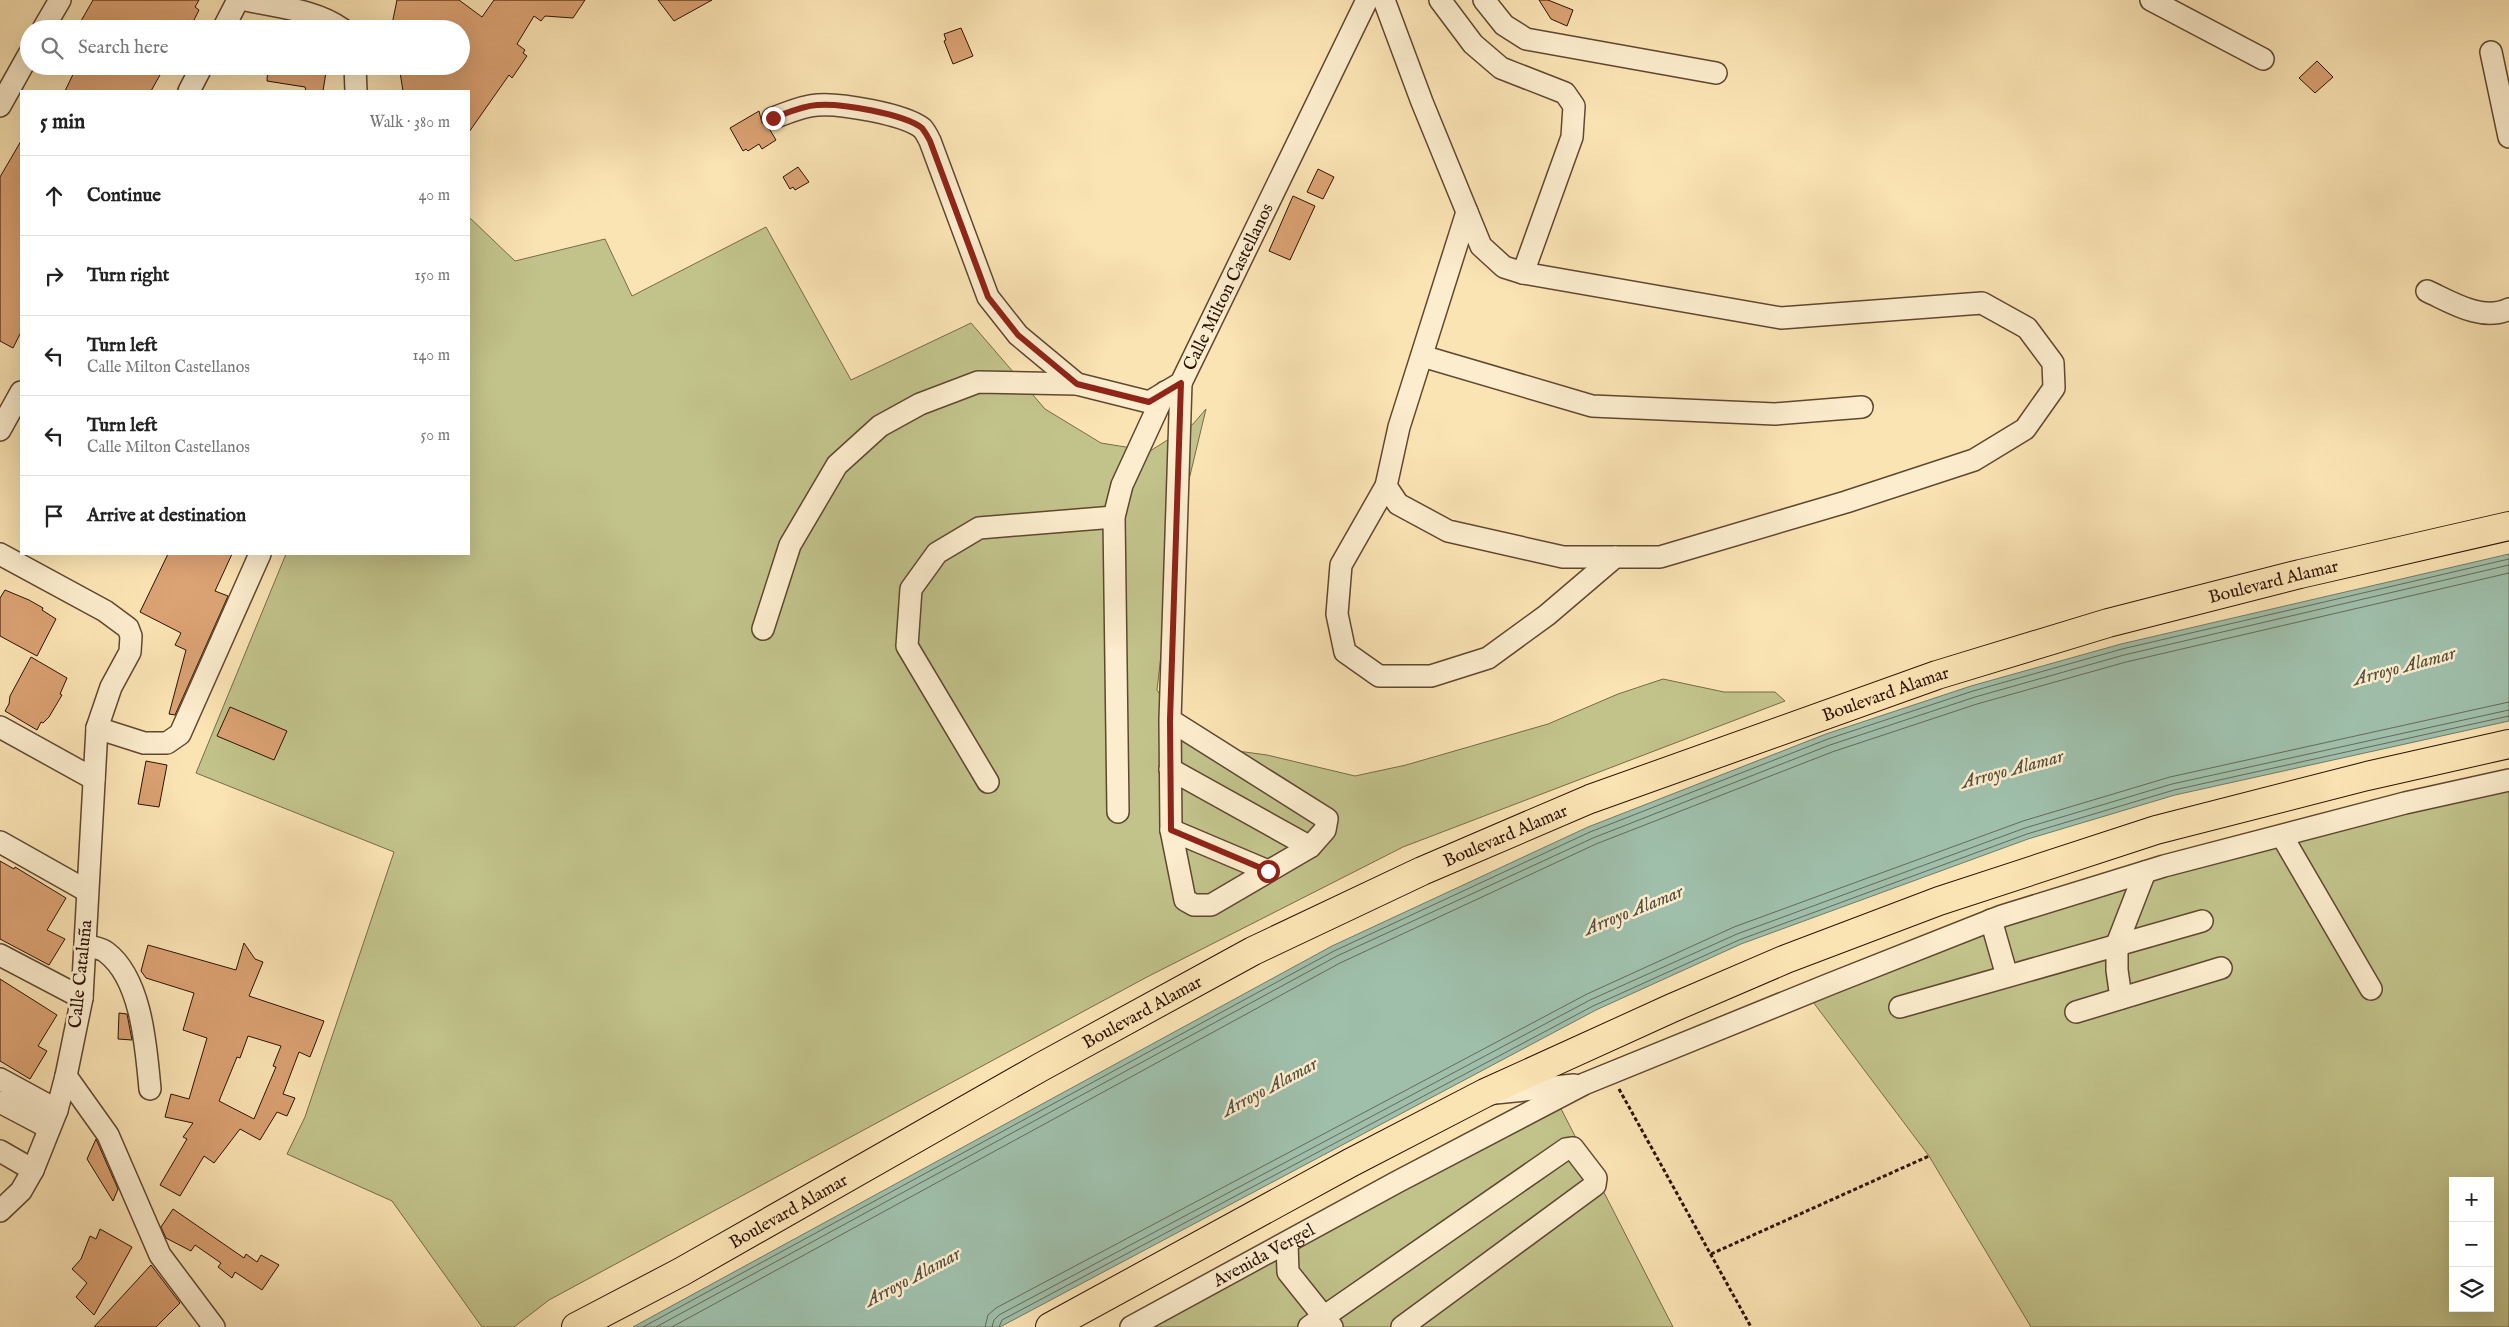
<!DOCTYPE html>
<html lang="en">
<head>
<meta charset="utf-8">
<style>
  body { margin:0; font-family:"IM FELL English",serif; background:#f2f2f2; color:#222 }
  .controls { position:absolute; right:15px; bottom:15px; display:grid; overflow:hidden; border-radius:0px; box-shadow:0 5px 20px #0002 }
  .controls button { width:45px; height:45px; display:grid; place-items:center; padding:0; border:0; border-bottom:1px solid #e0e0e0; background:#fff; color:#222; font:25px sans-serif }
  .stop { position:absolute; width:15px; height:15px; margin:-11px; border:4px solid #8f2418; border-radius:50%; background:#fff }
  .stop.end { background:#8f2418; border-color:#fff; box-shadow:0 1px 5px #0008 }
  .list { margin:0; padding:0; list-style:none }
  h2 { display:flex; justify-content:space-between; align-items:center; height:65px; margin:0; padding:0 20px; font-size:21px }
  h2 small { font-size:16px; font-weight:400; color:#767676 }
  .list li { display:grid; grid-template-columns:32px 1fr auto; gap:15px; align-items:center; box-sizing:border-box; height:80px; padding:0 20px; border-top:1px solid #e0e0e0 }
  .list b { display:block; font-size:19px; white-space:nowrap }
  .list p { margin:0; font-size:16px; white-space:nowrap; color:#767676 }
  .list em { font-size:16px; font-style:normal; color:#767676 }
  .icon { flex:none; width:28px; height:28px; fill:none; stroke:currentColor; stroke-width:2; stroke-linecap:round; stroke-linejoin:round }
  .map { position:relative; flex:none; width:2509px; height:1327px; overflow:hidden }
  .search { position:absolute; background:#fff; box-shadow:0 5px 20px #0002; left:20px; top:20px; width:450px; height:55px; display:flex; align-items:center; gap:12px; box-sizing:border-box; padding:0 18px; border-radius:28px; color:#767676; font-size:19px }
  .panel { position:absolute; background:#fff; box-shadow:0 5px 20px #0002; left:20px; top:90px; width:450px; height:465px; border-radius:0px }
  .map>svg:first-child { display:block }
  .green { fill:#c2c38b; stroke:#776b48; fill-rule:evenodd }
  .water { fill:#9fbfab; stroke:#717a68 }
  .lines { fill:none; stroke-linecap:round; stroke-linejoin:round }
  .shore { stroke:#666958; stroke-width:1 }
  .building { fill:#dba273; stroke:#2c1304; fill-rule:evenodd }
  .minor-casing { stroke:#604730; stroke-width:24 }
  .highway-casing { stroke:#2c1304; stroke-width:30 }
  .path { stroke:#2c1304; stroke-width:3; stroke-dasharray:4 2.5; stroke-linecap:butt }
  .minor { stroke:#fcedce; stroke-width:21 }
  .highway { stroke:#fbe4b4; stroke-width:28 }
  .route { stroke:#8f2418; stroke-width:6 }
  .labels { text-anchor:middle; stroke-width:5; stroke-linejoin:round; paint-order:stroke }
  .street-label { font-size:18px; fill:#2c1304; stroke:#fcedce }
  .water-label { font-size:19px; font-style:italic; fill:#544f3e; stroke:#fcedce }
</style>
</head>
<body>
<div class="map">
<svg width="2509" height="1327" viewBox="0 0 2509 1327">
  <rect width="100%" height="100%" fill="#fbe4b4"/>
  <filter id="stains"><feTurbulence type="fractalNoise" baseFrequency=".004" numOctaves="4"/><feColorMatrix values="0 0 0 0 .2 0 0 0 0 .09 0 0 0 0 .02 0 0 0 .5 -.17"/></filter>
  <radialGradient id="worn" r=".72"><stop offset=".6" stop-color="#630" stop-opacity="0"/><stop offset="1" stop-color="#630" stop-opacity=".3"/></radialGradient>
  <g class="green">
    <polygon points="469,217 515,261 605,239 632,296 766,227 851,380 971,323 1045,409 1101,443 1150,451 1193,424 1206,409 1174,542 1157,690 1193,745 1267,755 1355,776 1406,765 1548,724 1618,694 1663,679 1724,692 1775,692 1785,701 1403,847 1147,977 549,1300 514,1327 482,1327 392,1201 287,1154 305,1117 394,852 196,773 286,554 469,554"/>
    <path d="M2509,780V1327H2031L1929,1156L1807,994L2002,916ZM2453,1181H2490V1308H2453Z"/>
    <polygon points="1556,1099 1673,1327 1131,1327"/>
  </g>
  <polygon class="water" points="2509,554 2509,721 2175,795 2028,839 1741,944 1596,1010 1000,1327 633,1327 1332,946 1588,827 1826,734 1971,686 2121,644"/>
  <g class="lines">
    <g class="shore">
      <polyline points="643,1327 1334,951 1590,832 1828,739 1973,691 2122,649 2509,559"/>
      <polyline points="656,1327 1337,956 1593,838 1830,745 1975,697 2124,655 2509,565"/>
      <polyline points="672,1327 1340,963 1596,844 1832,752 1977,704 2126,662 2509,573"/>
      <polyline points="985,1327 988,1315 996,1308 1587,994 1734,927 2023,821 2170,777 2509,702"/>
      <polyline points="992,1327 994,1320 999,1315 1590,1000 1737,934 2025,828 2172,784 2509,710"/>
      <polyline points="999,1327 1002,1320 1593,1006 1739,940 2027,834 2174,790 2509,716"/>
    </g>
  </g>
  <g class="building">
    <polygon points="93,0 199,0 195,7 199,10 193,22 188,20 183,29 94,29 81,21"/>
    <polygon points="397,0 459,0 482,17 494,0 585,0 573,18 545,16 541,21 534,16 517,44 525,50 523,53 527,56 512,78 509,75 469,132 469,91 403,91 399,66 461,66 461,29 391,29"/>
    <polygon points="658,0 712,0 674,21"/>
    <polygon points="1539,0 1548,0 1573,10 1567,26 1551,19"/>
    <polygon points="961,28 973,56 953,64 944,41 946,40 944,34"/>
    <polygon points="2317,61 2333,77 2315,93 2299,78"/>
    <polygon points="77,66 165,66 151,91 65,91"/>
    <polygon points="268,66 327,66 323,91 306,91 305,87 267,81"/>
    <polygon points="759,111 762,123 770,130 776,140 762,149 759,144 748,151 746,149 743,151 730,128"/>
    <polygon points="21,141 21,332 13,348 0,341 0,177"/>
    <polygon points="798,167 809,182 795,190 793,187 790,189 783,177"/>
    <polygon points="1318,169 1334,177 1323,199 1307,192"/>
    <polygon points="1293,196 1315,206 1290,260 1269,251"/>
    <polygon points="168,554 232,554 215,591 228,596 175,715 169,714 186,650 175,645 181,633 140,612"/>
    <polygon points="5,590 29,600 43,608 42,610 56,619 37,656 0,636 0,598"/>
    <polygon points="31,657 67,678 60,694 62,695 49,717 43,723 41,722 37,730 5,711 9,704 10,696"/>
    <polygon points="230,707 287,731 274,760 217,736"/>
    <polygon points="146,761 167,765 159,807 138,804"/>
    <polygon points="0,861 14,869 15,867 66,898 47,930 65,939 49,965 0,939"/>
    <path d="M244,943L255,959L263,962L249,996L324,1021L310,1057L299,1052L283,1094L295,1098L287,1116L277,1112L260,1140L240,1129L214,1163L204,1156L180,1196L160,1185L187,1139L183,1137L193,1123L165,1117L171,1094L189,1099L207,1038L183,1030L194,993L146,978L141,971L148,945L236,970ZM248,1036L281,1046L273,1066L276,1067L254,1119L219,1101L237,1057L240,1058Z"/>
    <polygon points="0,979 57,1015 38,1046 47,1051 30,1079 0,1061"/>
    <polygon points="119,1013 127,1014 132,1040 118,1039"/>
    <polygon points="96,1139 118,1189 113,1201 87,1159"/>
    <polygon points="173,1209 244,1258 246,1254 257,1262 261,1255 279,1265 262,1290 235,1272 232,1278 218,1267 221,1263 195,1245 191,1251 166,1238 161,1227"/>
    <polygon points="100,1229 132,1247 94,1315 76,1297 87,1283 72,1269 81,1259 90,1236 96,1239"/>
    <polygon points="151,1265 180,1303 156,1327 94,1327"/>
  </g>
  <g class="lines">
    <defs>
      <g id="minor">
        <path d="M246,0C277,7 316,10 342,29"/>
        <polyline points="1384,0 1422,102 1481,246 1504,267 1523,273"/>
        <polyline points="1440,0 1473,44 1501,68 1565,93 1574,106 1572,137 1523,273 1781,318 1982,303 2027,328 2053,363 2054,388 2025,429 1974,460 1846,502 1660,557 1563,557 1448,531 1398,504 1386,486 1399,427 1467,212"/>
        <polyline points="1484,0 1504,25 1526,39 1716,73"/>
        <polyline points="2151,0 2263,59"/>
        <polyline points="43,29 60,0"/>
        <polyline points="223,29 238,0"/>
        <polyline points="2491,52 2509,137"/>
        <polyline points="355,66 356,91"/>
        <polyline points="189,91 202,66"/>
        <polyline points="0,106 29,54"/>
        <path id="s1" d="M773,118C787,113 802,106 817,105C840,103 904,114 922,128C925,131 928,137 930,141L988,297L1018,335L1077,384L1149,402L1181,383L1367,0"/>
        <path d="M2427,291C2451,302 2482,322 2509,309"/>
        <polyline points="1422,356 1592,406 1775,414 1862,407"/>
        <polyline points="0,430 21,392"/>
        <polyline points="1386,486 1341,565 1337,614 1345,652 1379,676 1431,676 1488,658 1547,615 1615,557"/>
        <polyline points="0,554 105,611 128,628 131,636 130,652 111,687 97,728 82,998 66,1076 57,1110 33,1170 21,1191 0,1211"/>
        <polyline points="763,629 790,545 837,465 880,426 920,404 978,382 1077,384"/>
        <polyline points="1170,720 1327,819 1325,830 1310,847 1211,905 1194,905 1185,900 1171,830 1170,720 1181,383"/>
        <polyline points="0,727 94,779"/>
        <polyline points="97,728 144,743 167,743 180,734 260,554"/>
        <polyline points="1170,769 1310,847"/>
        <polyline points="988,782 907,646 911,589 937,553 979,528 1114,517"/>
        <polyline points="1118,812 1114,517 1122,485 1165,392"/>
        <polyline points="1171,830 1268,871"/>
        <polyline points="2282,836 2371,989"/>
        <polyline points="0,842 87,891"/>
        <polyline points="1991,920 2007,976"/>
        <path d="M85,945C91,947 101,948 106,952C142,979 146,1048 150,1089"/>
        <polyline points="0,955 82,998"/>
        <polyline points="2121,998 2117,970 2117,944 2145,872"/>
        <polyline points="1900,1007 2202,921"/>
        <polyline points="2076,1012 2221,968"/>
        <polyline points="66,1076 108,1135 160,1255 214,1327"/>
        <polyline points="0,1079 57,1110"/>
        <polyline points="1495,1093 1574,1085"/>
        <polyline points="0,1102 49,1128"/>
        <polyline points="0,1151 33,1170"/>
        <polyline points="1287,1243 1288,1272 1332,1327"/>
        <path id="s2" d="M1131,1327L1397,1182L1584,1084L1830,984L2002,916L2164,866L2405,803L2509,780"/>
        <polyline points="1309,1327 1566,1149 1573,1148 1596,1178 1595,1185 1402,1327"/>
      </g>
      <g id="highway">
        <path id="s3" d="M576,1327L681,1272L1041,1067L1253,951L1422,871L1590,799L1937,675L2108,623L2300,574L2509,526"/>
        <polyline points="1050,1327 1350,1163 1485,1093 1672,1008 1786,959 1939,901 2156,830 2367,776 2509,744"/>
      </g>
    </defs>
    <use href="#minor" class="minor-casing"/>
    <use href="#highway" class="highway-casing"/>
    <g class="path">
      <polyline points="1619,1089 1751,1327"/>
      <polyline points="1711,1254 1929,1156"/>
    </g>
    <use href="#minor" class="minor"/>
    <use href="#highway" class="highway"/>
  </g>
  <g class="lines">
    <path class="route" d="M773,118C787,113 802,106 817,105C841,103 904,114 922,128C925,132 928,137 930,141L988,297L1018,335L1077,384L1149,402L1181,383L1170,720L1171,830L1268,871"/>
  </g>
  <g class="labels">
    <g class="street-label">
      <text dy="6" stroke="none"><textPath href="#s1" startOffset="680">Calle Milton Castellanos</textPath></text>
      <text dy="6" stroke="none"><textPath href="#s3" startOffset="1862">Boulevard Alamar</textPath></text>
      <text dy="6" stroke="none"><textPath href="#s3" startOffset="1458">Boulevard Alamar</textPath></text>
      <text dy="6" stroke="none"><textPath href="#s3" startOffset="1052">Boulevard Alamar</textPath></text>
      <text transform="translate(80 974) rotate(-84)" y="6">Calle Cataluña</text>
      <text dy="6" stroke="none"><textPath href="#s3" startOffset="648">Boulevard Alamar</textPath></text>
      <text dy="6" stroke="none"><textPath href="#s3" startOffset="242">Boulevard Alamar</textPath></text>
      <text dy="6" stroke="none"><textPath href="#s2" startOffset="151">Avenida Vergel</textPath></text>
    </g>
    <g class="water-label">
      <text transform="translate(2404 665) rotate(-15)" y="7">Arroyo Alamar</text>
      <text transform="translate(2012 768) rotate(-15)" y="7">Arroyo Alamar</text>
      <text transform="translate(1633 909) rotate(-22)" y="7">Arroyo Alamar</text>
      <text transform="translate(1269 1086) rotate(-28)" y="7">Arroyo Alamar</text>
      <text transform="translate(912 1276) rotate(-28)" y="7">Arroyo Alamar</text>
    </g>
  </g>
  <rect width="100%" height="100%" filter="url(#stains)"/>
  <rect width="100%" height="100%" fill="url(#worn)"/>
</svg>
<div class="controls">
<button>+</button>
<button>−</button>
<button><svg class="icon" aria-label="layers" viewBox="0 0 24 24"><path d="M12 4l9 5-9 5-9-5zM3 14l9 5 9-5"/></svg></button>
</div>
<div class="stop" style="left:1268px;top:871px"></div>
<div class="stop end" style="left:773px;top:118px"></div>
<div class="search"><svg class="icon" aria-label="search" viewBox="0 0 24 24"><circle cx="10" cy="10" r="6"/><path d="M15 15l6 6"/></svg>Search here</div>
<section class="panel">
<h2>5 min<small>Walk · 380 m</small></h2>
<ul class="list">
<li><svg class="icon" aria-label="ahead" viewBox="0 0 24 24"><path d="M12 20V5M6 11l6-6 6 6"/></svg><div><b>Continue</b></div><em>40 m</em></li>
<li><svg class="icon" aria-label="right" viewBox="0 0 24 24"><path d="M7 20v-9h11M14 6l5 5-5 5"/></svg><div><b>Turn right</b></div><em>150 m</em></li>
<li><svg class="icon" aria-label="left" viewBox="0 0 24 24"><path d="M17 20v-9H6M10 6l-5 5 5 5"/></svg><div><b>Turn left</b><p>Calle Milton Castellanos</p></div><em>140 m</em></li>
<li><svg class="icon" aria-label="left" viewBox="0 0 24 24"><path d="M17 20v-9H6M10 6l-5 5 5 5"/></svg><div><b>Turn left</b><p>Calle Milton Castellanos</p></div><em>50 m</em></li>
<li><svg class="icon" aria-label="arrive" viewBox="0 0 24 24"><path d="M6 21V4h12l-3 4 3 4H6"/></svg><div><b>Arrive at destination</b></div></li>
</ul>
</section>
</div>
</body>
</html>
